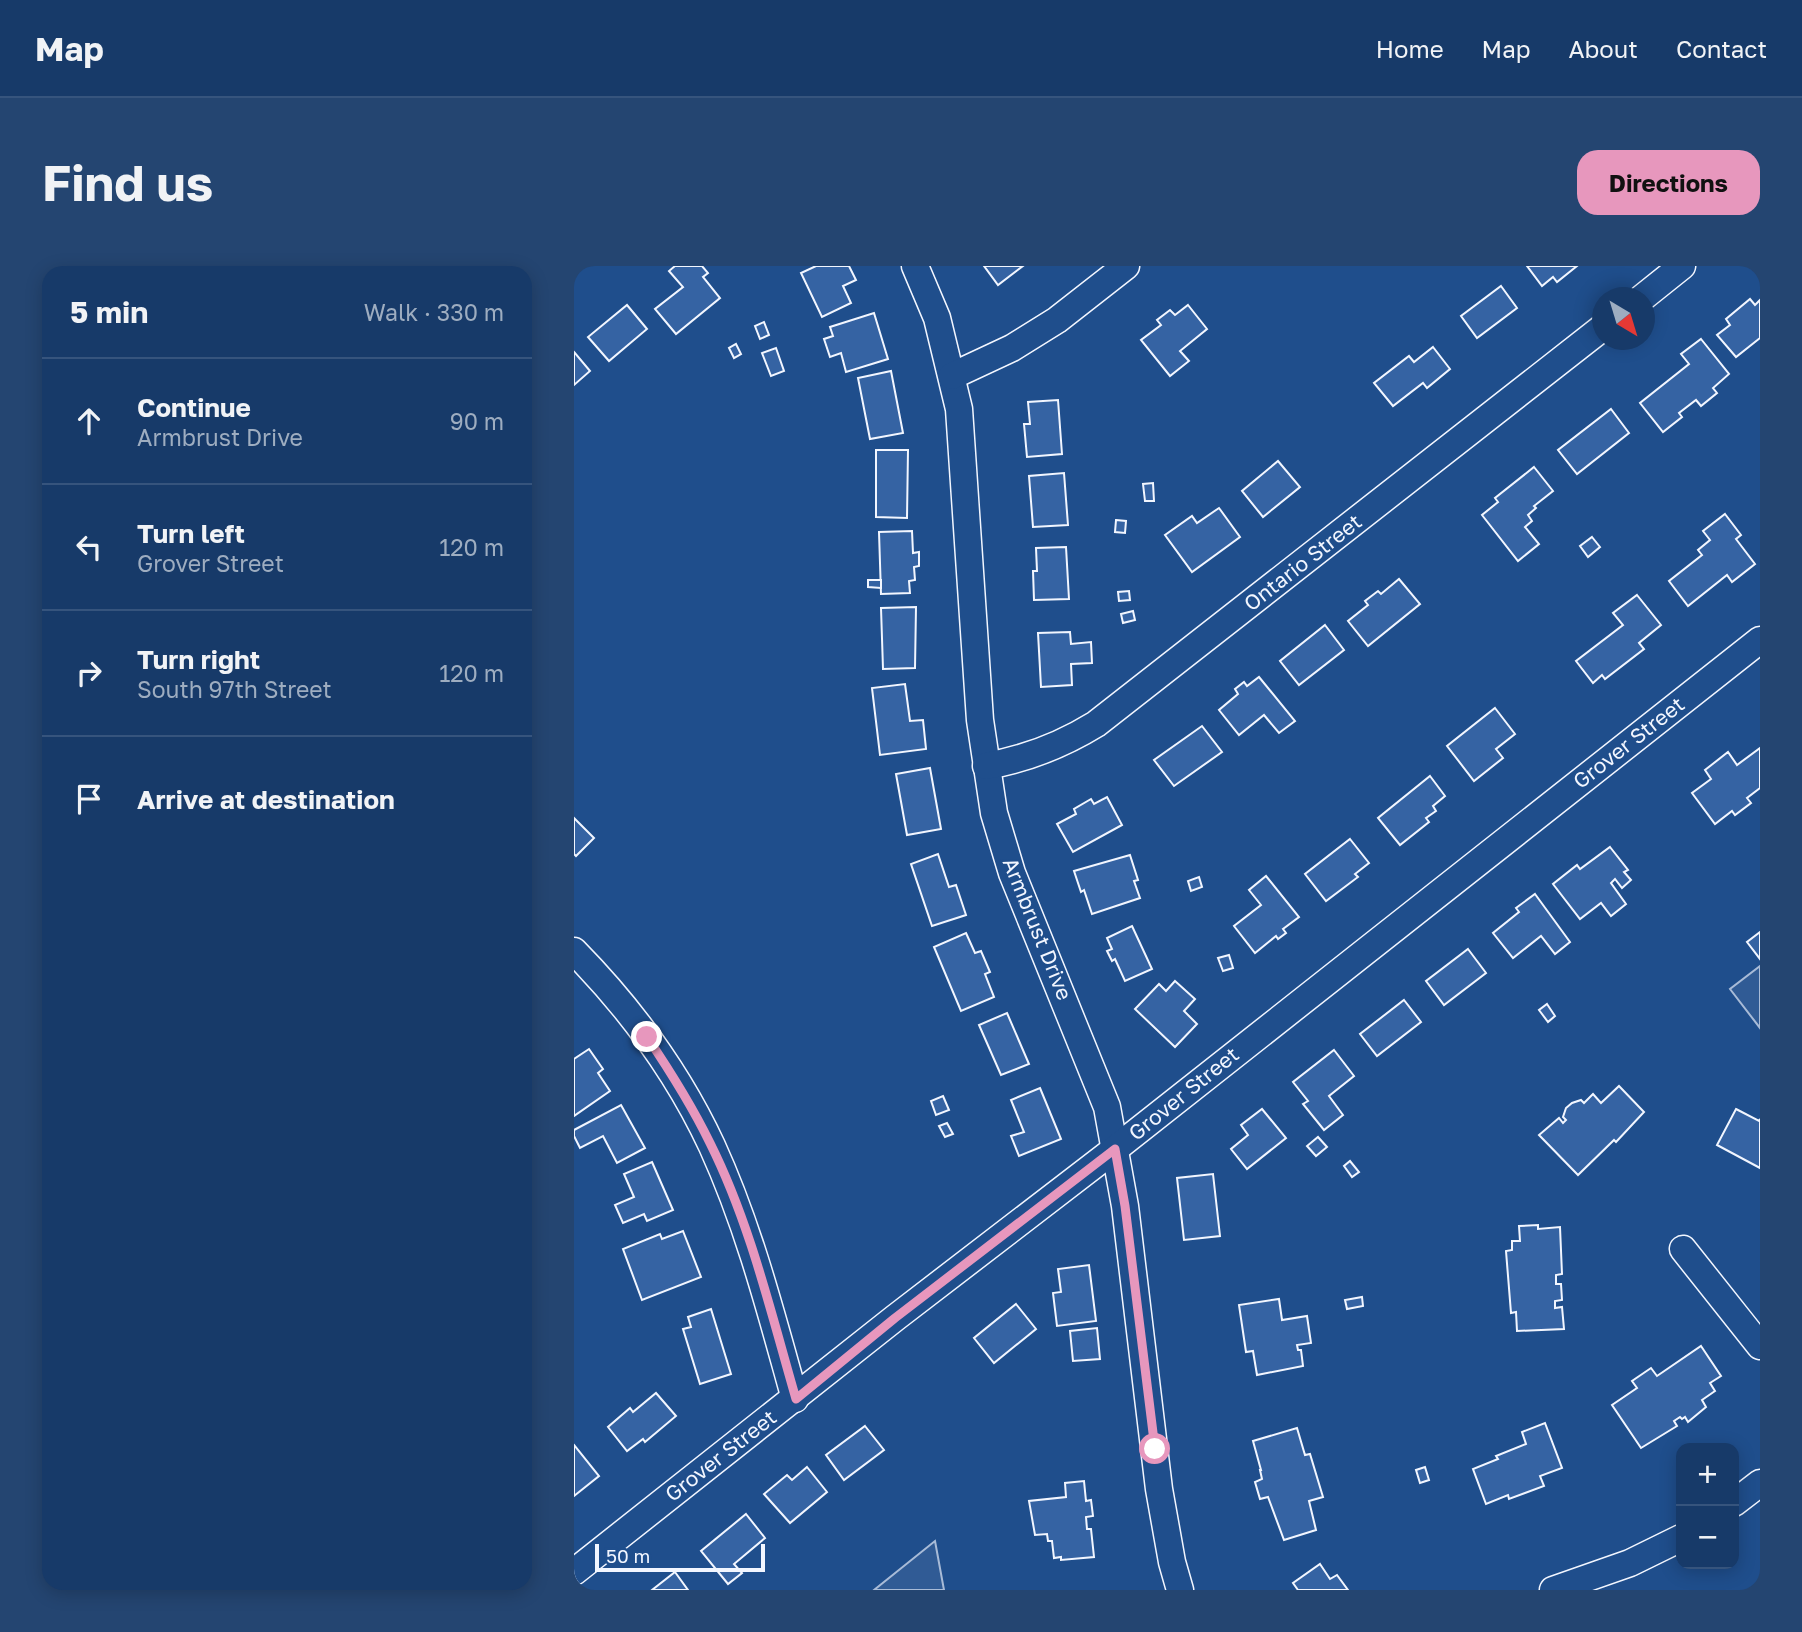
<!DOCTYPE html>
<html lang="en">
<head>
<meta charset="utf-8">
<style>
  body { margin:0; font-family:"Golos Text",sans-serif; background:#244571; color:#f1f3f6 }
  .controls { position:absolute; right:21px; bottom:21px; display:grid; overflow:hidden; border-radius:14px; box-shadow:0 4px 18px #0003 }
  .controls button { width:63px; height:63px; display:grid; place-items:center; padding:0; border:0; border-bottom:2px solid #36547d; background:#173a69; color:#f1f3f6; font:35px sans-serif }
  .compass { position:absolute; left:1018px; top:21px; width:63px; height:63px; border-radius:50%; background:#173a69; box-shadow:0 4px 18px #0003; rotate:142deg }
  .scale { position:absolute; left:21px; bottom:18px; width:170px; box-sizing:border-box; padding-left:7px; border:4px solid #f2f6ff; border-top:0; font-size:19px; line-height:24px; white-space:nowrap; color:#f2f6ff; -webkit-text-stroke:5px #1f4e8c; paint-order:stroke }
  .stop { position:absolute; width:21px; height:21px; margin:-16px; border:5px solid #e797bd; border-radius:50%; background:#fff }
  .stop.end { background:#e797bd; border-color:#fff; box-shadow:0 2px 7px #0008 }
  .list { margin:0; padding:0; list-style:none }
  h2 { display:flex; justify-content:space-between; align-items:center; height:91px; margin:0; padding:0 28px; font-size:30px }
  h2 small { font-size:23px; font-weight:400; color:#9eadc0 }
  .list li { display:grid; grid-template-columns:46px 1fr auto; gap:21px; align-items:center; box-sizing:border-box; height:126px; padding:0 28px; border-top:2px solid #36547d }
  .list b { display:block; font-size:26px; white-space:nowrap }
  .list p { margin:0; font-size:23px; white-space:nowrap; color:#9eadc0 }
  .list em { font-size:23px; font-style:normal; color:#9eadc0 }
  .icon { flex:none; width:38px; height:38px; fill:none; stroke:currentColor; stroke-width:2; stroke-linecap:round; stroke-linejoin:round }
  .map { position:relative; flex:none; width:1186px; height:1324px; overflow:hidden; border-radius:21px }
  header { display:flex; align-items:center; gap:42px; box-sizing:border-box; height:98px; padding:0 35px; background:#173a69; border-bottom:2px solid #36547d }
  header strong { font-size:33px }
  nav { display:flex; gap:38px; margin-inline-start:auto; font-size:24px }
  .intro { display:flex; align-items:center; justify-content:space-between; box-sizing:border-box; height:168px; padding:0 42px }
  h1 { margin:0; font-size:49px }
  .button { padding:18px 32px; border-radius:21px; background:#e797bd; color:#111; font-size:24px; font-weight:700 }
  main { display:flex; gap:42px; padding:0 42px }
  aside { flex:1; background:#173a69; border-radius:21px; box-shadow:0 4px 18px #0003 }
  .map>svg:first-child { display:block }
  .built { fill:#305b95; stroke:#a8bbd7; stroke-width:2 }
  .building { fill:#3563a3; stroke:#f2f6ff; stroke-width:2 }
  .lines { fill:none; stroke-linecap:round; stroke-linejoin:round }
  .minor-casing { stroke:#f2f6ff; stroke-width:29 }
  .minor { stroke:#1f4e8c; stroke-width:26 }
  .route { stroke:#e797bd; stroke-width:9 }
  .labels { text-anchor:middle; stroke-width:5; stroke-linejoin:round; paint-order:stroke }
  .street-label { font-size:21px; fill:#f2f6ff; stroke:#1f4e8c }
</style>
</head>
<body>
<header>
<strong>Map</strong>
<nav><a>Home</a><a>Map</a><a>About</a><a>Contact</a></nav>
</header>
<div class="intro"><h1>Find us</h1><a class="button">Directions</a></div>
<main>
<aside>
<h2>5 min<small>Walk · 330 m</small></h2>
<ul class="list">
<li><svg class="icon" aria-label="ahead" viewBox="0 0 24 24"><path d="M12 20V5M6 11l6-6 6 6"/></svg><div><b>Continue</b><p>Armbrust Drive</p></div><em>90 m</em></li>
<li><svg class="icon" aria-label="left" viewBox="0 0 24 24"><path d="M17 20v-9H6M10 6l-5 5 5 5"/></svg><div><b>Turn left</b><p>Grover Street</p></div><em>120 m</em></li>
<li><svg class="icon" aria-label="right" viewBox="0 0 24 24"><path d="M7 20v-9h11M14 6l5 5-5 5"/></svg><div><b>Turn right</b><p>South 97th Street</p></div><em>120 m</em></li>
<li><svg class="icon" aria-label="arrive" viewBox="0 0 24 24"><path d="M6 21V4h12l-3 4 3 4H6"/></svg><div><b>Arrive at destination</b></div></li>
</ul>
</aside>
<div class="map">
<svg width="1186" height="1324" viewBox="0 0 1186 1324">
  <rect width="100%" height="100%" fill="#1f4e8c"/>
  <g class="built">
    <polygon points="1186,700 1186,762 1156,723"/>
    <polygon points="361,1275 370,1324 300,1324"/>
  </g>
  <g class="building">
    <polygon points="101,0 128,0 134,7 129,11 146,32 102,68 81,43 109,21 95,5"/>
    <polygon points="242,0 275,0 282,14 269,20 277,37 248,51 227,7"/>
    <polygon points="410,0 449,0 424,19"/>
    <polygon points="953,0 1003,0 983,16 979,11 968,20"/>
    <polygon points="927,20 943,42 903,72 887,50"/>
    <polygon points="1176,33 1181,39 1186,34 1186,72 1162,91 1143,69 1156,59 1152,53"/>
    <polygon points="53,39 73,63 35,95 14,71"/>
    <polygon points="614,39 633,63 606,85 615,95 596,110 567,74 587,59 583,54 596,44 601,49"/>
    <polygon points="300,47 314,93 272,106 267,87 256,91 250,73 259,70 256,61"/>
    <polygon points="190,56 195,69 186,73 181,60"/>
    <polygon points="1127,73 1155,108 1139,122 1143,127 1127,140 1122,134 1105,147 1108,151 1089,166 1066,137 1115,98 1107,88"/>
    <polygon points="162,78 167,88 160,92 155,82"/>
    <polygon points="859,81 876,103 853,122 849,117 819,140 800,117 835,90 840,96"/>
    <polygon points="202,82 210,105 197,110 188,87"/>
    <polygon points="0,86 16,105 0,119"/>
    <polygon points="317,105 329,167 296,173 284,112"/>
    <polygon points="484,134 488,188 453,191 450,158 456,158 454,136"/>
    <polygon points="1037,143 1055,167 1003,208 984,184"/>
    <polygon points="302,184 334,184 333,252 302,251"/>
    <polygon points="704,195 726,221 689,251 668,225"/>
    <polygon points="960,201 979,225 960,240 962,242 954,249 958,255 951,261 965,278 944,295 908,249 924,236 921,232"/>
    <polygon points="490,207 494,259 459,261 455,210"/>
    <polygon points="579,217 580,235 571,235 569,218"/>
    <polygon points="645,242 666,271 618,306 591,269 618,250 623,257"/>
    <polygon points="1151,248 1167,269 1162,273 1181,298 1158,316 1153,309 1114,340 1095,315 1128,289 1124,284 1136,274 1129,265"/>
    <polygon points="542,254 552,255 551,267 541,266"/>
    <polygon points="338,265 339,287 345,286 345,300 340,301 341,314 335,315 336,327 307,328 305,266"/>
    <polygon points="1018,271 1026,281 1014,291 1006,280"/>
    <polygon points="492,281 495,333 460,334 459,305 463,305 462,282"/>
    <polygon points="825,313 846,338 794,380 774,355 794,339 791,335 804,325 807,328"/>
    <polygon points="294,314 307,314 307,322 294,321"/>
    <polygon points="555,325 556,334 545,335 544,326"/>
    <polygon points="1063,329 1087,359 1065,377 1070,383 1031,413 1028,409 1019,417 1002,395 1049,359 1039,347"/>
    <polygon points="342,341 341,402 309,403 307,342"/>
    <polygon points="559,345 561,354 549,357 547,348"/>
    <polygon points="751,359 770,384 725,419 706,395"/>
    <polygon points="496,366 497,378 517,376 518,397 497,398 498,419 467,421 464,367"/>
    <polygon points="685,411 721,455 705,467 690,449 665,469 645,444 664,428 661,423 670,416 673,420"/>
    <polygon points="331,418 336,455 349,454 352,483 306,489 298,422"/>
    <polygon points="921,442 941,468 922,483 929,492 900,515 873,480"/>
    <polygon points="628,460 648,486 600,520 580,494"/>
    <polygon points="1186,482 1186,522 1173,532 1177,537 1161,549 1158,545 1141,558 1118,527 1137,513 1131,504 1154,486 1163,499"/>
    <polygon points="356,502 367,563 333,569 322,508"/>
    <polygon points="856,510 871,530 859,540 862,545 852,552 855,556 826,579 804,552"/>
    <polygon points="533,531 548,559 499,586 483,558 502,548 500,543 517,533 520,538"/>
    <polygon points="0,552 20,572 2,590 0,588"/>
    <polygon points="776,573 795,597 781,608 784,611 752,635 731,608"/>
    <polygon points="1036,581 1054,604 1050,606 1057,614 1048,622 1041,613 1037,617 1052,638 1037,650 1027,637 1006,653 979,618 1003,599 1006,603"/>
    <polygon points="364,588 375,621 382,619 392,649 358,660 337,598"/>
    <polygon points="556,589 564,614 560,615 566,632 518,648 510,624 507,626 500,605"/>
    <polygon points="692,610 725,651 709,663 712,667 704,673 702,670 681,687 660,660 687,639 675,624"/>
    <polygon points="625,611 628,621 617,625 614,615"/>
    <polygon points="961,628 996,676 981,688 967,670 939,692 919,667 945,646 942,642"/>
    <polygon points="558,660 578,703 551,715 541,693 538,695 533,685 538,683 533,672"/>
    <polygon points="1186,666 1186,693 1173,676"/>
    <polygon points="392,667 401,687 407,685 416,706 411,708 420,731 387,745 360,681"/>
    <polygon points="894,683 912,707 870,739 852,715"/>
    <polygon points="655,689 659,702 649,705 644,692"/>
    <polygon points="601,715 621,733 610,745 623,758 601,781 561,743 585,718 592,725"/>
    <polygon points="830,734 847,756 803,790 786,768"/>
    <polygon points="973,738 981,750 974,756 965,744"/>
    <polygon points="433,747 455,798 427,809 405,759"/>
    <polygon points="15,783 29,803 24,807 36,825 0,850 0,793"/>
    <polygon points="760,784 780,810 755,830 769,849 750,864 729,838 734,835 719,816"/>
    <polygon points="1045,820 1070,846 1042,876 1040,874 1004,909 965,869 985,852 989,857 992,854 989,851 992,842 998,837 1007,834 1010,837 1019,828 1027,837"/>
    <polygon points="466,822 487,873 445,890 437,870 450,866 437,834"/>
    <polygon points="369,830 375,844 362,849 357,835"/>
    <polygon points="47,839 71,882 43,897 29,870 6,882 0,870 0,864"/>
    <polygon points="688,843 712,872 673,903 657,883 674,869 667,859"/>
    <polygon points="1162,843 1185,855 1186,853 1186,902 1143,879"/>
    <polygon points="373,857 379,868 371,871 365,860"/>
    <polygon points="744,871 753,881 742,890 733,880"/>
    <polygon points="776,895 785,906 778,911 770,900"/>
    <polygon points="78,896 99,944 73,955 70,948 49,957 41,939 60,931 50,908"/>
    <polygon points="639,908 646,970 610,974 603,912"/>
    <polygon points="964,959 964,963 986,961 988,1008 982,1009 982,1018 987,1018 988,1034 981,1035 981,1042 988,1041 990,1063 943,1065 942,1046 937,1047 932,985 938,984 938,975 946,975 945,960"/>
    <polygon points="109,965 127,1011 68,1034 49,983 86,968 88,973"/>
    <polygon points="515,999 522,1055 483,1060 479,1027 487,1026 484,1003"/>
    <polygon points="788,1031 789,1040 773,1043 771,1034"/>
    <polygon points="705,1033 708,1054 733,1050 737,1077 723,1079 724,1084 727,1084 729,1100 683,1109 679,1085 672,1086 665,1039"/>
    <polygon points="442,1038 462,1063 420,1097 400,1072"/>
    <polygon points="137,1043 157,1108 126,1118 109,1063 117,1061 114,1051"/>
    <polygon points="523,1062 526,1093 499,1095 496,1065"/>
    <polygon points="1127,1080 1147,1110 1136,1117 1141,1125 1128,1134 1132,1141 1114,1156 1111,1151 1108,1153 1106,1151 1100,1155 1103,1160 1067,1182 1038,1139 1063,1122 1058,1115 1077,1102 1083,1110"/>
    <polygon points="82,1127 102,1150 71,1176 69,1173 53,1185 34,1161 56,1142 59,1146"/>
    <polygon points="971,1157 988,1202 966,1210 970,1220 935,1233 934,1229 912,1238 899,1203 924,1193 922,1190 952,1178 948,1166"/>
    <polygon points="291,1160 310,1184 270,1214 252,1189"/>
    <polygon points="723,1162 731,1189 736,1188 749,1231 735,1235 742,1264 710,1274 694,1231 686,1233 681,1216 688,1213 686,1204 687,1204 679,1175"/>
    <polygon points="0,1179 25,1210 0,1230"/>
    <polygon points="233,1201 253,1226 216,1257 190,1228 213,1209 218,1214"/>
    <polygon points="851,1201 855,1214 846,1217 842,1204"/>
    <polygon points="510,1215 512,1235 517,1234 519,1250 512,1251 513,1263 517,1263 520,1291 487,1294 487,1291 480,1292 478,1275 474,1275 473,1268 461,1269 455,1235 492,1231 491,1217"/>
    <polygon points="172,1248 191,1272 160,1298 168,1307 154,1318 127,1285"/>
    <polygon points="746,1298 756,1313 763,1309 774,1324 724,1324 719,1317"/>
    <polygon points="101,1306 114,1324 78,1324"/>
  </g>
  <g class="lines">
    <defs>
      <g id="minor">
        <polyline points="341,0 363,52 385,143 406,454 420,547 438,607 533,841 551,940 585,1223 598,1296 606,1324"/>
        <polyline points="1068,32 1108,0"/>
        <polyline points="378,110 438,82 483,54 552,0"/>
        <path d="M412,500C452,493 488,479 522,458L1028,62"/>
        <path d="M0,685C56,742 104,807 138,880C175,961 197,1047 221,1133"/>
        <polyline points="1109,983 1186,1080"/>
        <polyline points="1160,1237 1186,1217"/>
        <polyline points="0,1306 321,1052 541,883 1186,374"/>
        <polyline points="979,1324 1056,1297 1107,1272"/>
      </g>
    </defs>
    <use href="#minor" class="minor-casing"/>
    <use href="#minor" class="minor"/>
  </g>
  <g class="lines">
    <path class="route" d="M73,771C96,805 118,840 136,877C176,957 197,1047 222,1133L321,1052L541,883L551,940L581,1183"/>
  </g>
  <g class="labels">
    <g class="street-label">
      <text transform="translate(729 297) rotate(-38)" y="7">Ontario Street</text>
      <text transform="translate(1055 477) rotate(-38)" y="7">Grover Street</text>
      <text transform="translate(463 663) rotate(68)" y="7">Armbrust Drive</text>
      <text transform="translate(610 828) rotate(-39)" y="7">Grover Street</text>
      <text transform="translate(147 1190) rotate(-38)" y="7">Grover Street</text>
    </g>
  </g>
</svg>
<div class="controls">
<button>+</button>
<button>−</button>
</div>
<svg class="compass" viewBox="-18 -18 36 36"><path d="M0-13l5 13h-10z" fill="#e53935"/><path d="M0 13l5-13h-10z" fill="#9eadc0"/></svg>
<div class="scale">50 m</div>
<div class="stop" style="left:581px;top:1183px"></div>
<div class="stop end" style="left:73px;top:771px"></div>
</div>
</main>
</body>
</html>
